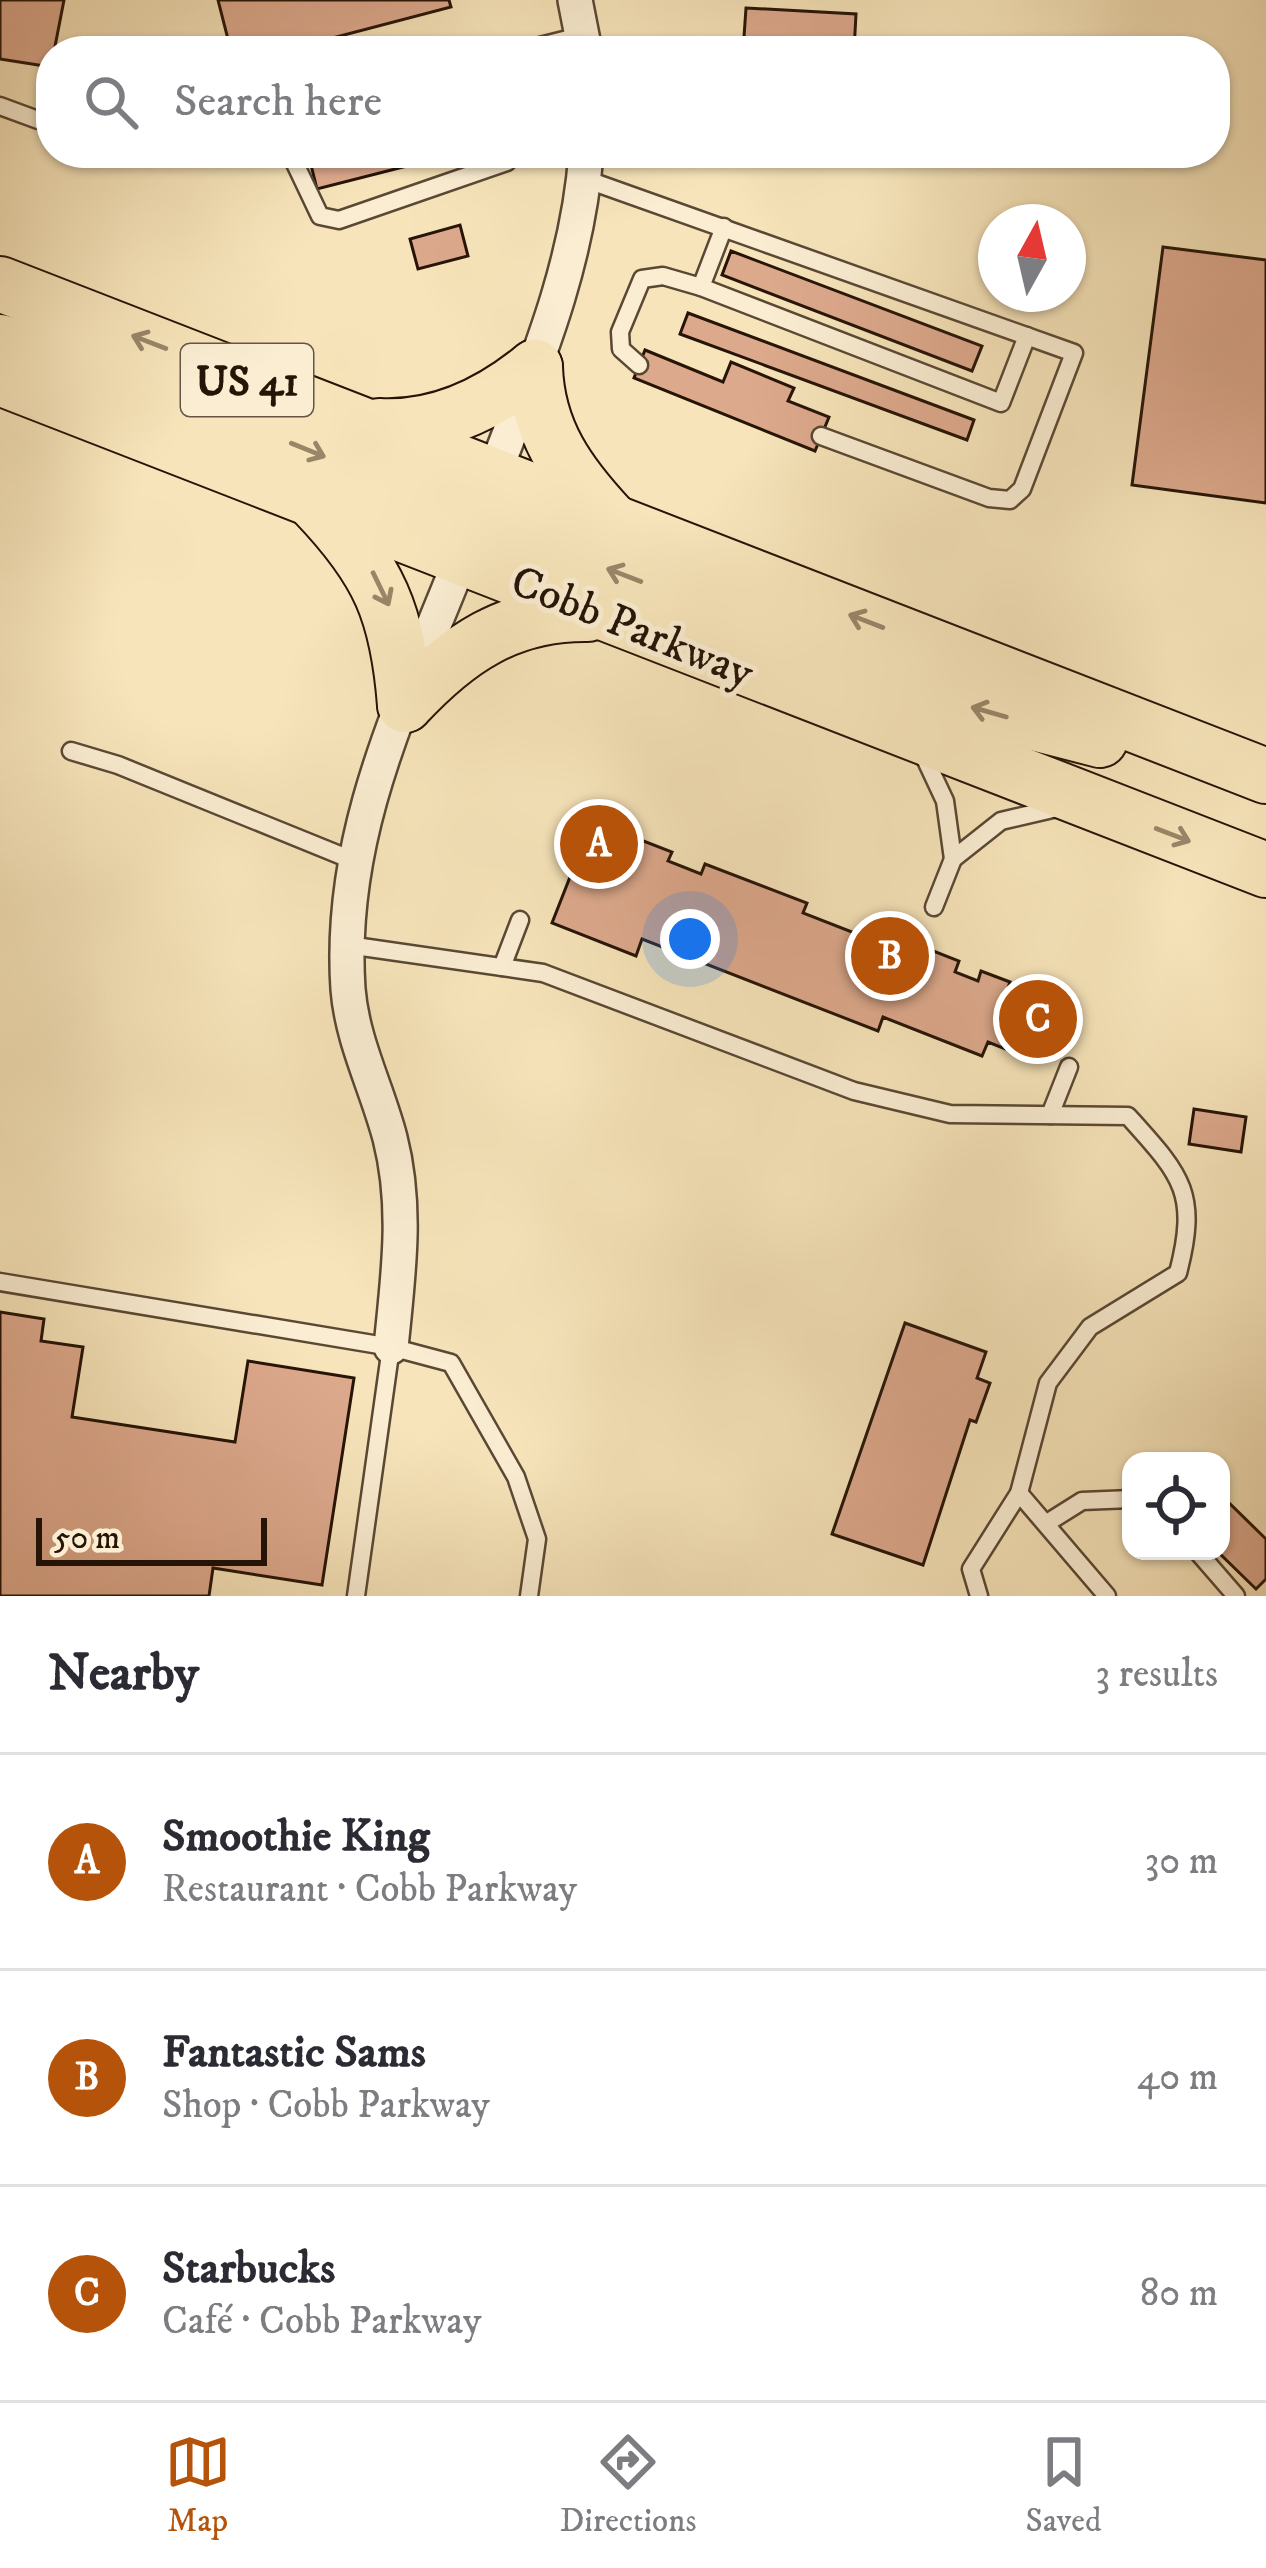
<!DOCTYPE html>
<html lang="en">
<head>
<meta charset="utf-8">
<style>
  body { margin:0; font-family:"IM FELL DW Pica",serif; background:#f7f7f7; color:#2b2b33 }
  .controls { position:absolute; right:36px; bottom:36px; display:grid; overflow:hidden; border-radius:24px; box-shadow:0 3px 9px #0004 }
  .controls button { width:108px; height:108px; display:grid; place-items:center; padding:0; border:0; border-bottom:3px solid #e1e1e2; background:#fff; color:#2b2b33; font:60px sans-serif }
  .compass { position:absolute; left:978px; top:204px; width:108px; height:108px; border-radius:50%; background:#fff; box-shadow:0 3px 9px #0004; rotate:8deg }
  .scale { position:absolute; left:36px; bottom:30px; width:231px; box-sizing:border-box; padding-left:12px; border:6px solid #261407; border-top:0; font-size:33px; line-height:42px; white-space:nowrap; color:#261407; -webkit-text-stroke:9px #faedd2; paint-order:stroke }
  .you { position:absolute; left:690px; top:939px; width:42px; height:42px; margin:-30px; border:9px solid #fff; border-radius:50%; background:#1a73e8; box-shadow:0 0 0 18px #1a73e833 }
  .badge { display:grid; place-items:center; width:78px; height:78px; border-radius:50%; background:#b45309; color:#fff; font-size:39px; font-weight:700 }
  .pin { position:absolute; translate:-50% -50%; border:6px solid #fff; box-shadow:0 3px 12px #0006 }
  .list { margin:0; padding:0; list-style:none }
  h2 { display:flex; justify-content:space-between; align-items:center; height:156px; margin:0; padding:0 48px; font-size:51px }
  h2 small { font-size:39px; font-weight:400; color:#7c7c81 }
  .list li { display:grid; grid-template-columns:78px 1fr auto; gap:36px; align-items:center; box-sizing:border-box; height:216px; padding:0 48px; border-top:3px solid #e1e1e2 }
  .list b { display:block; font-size:45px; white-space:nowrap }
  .list p { margin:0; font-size:39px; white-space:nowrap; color:#7c7c81 }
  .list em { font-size:39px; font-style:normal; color:#7c7c81 }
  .icon { flex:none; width:66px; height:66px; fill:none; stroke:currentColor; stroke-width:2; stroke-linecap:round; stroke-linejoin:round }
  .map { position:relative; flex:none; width:1266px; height:1596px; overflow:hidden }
  .search { position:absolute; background:#fff; box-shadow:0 3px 9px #0004; left:36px; right:36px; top:36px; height:132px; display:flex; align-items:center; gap:30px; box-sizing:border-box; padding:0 42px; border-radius:48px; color:#7c7c81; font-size:45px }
  .sheet { height:804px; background:#fff }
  nav { display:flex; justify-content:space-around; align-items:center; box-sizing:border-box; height:168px; border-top:3px solid #e1e1e2; background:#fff; font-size:33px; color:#7c7c81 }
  nav a { display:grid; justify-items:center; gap:6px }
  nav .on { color:#b45309 }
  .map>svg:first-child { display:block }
  .building { fill:#dda98d; stroke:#261407; stroke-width:3 }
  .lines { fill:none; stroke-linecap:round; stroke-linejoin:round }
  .lane-casing { stroke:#5a4834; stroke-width:21 }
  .street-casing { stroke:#5a4834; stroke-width:38 }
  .primary-casing { stroke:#261407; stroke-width:58 }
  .lane { stroke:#faedd2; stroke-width:16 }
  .street { stroke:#faedd2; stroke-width:33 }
  .primary { stroke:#f7e4ba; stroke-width:54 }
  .oneway { stroke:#998669 }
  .labels { text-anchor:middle; stroke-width:10; stroke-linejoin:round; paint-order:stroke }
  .shield { fill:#faedd2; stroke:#654; stroke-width:3 }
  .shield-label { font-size:42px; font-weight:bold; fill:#261407 }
  .street-label { font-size:45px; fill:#261407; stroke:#faedd2 }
</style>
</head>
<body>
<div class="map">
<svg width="1266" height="1596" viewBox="0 0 1266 1596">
  <rect width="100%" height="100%" fill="#f7e4ba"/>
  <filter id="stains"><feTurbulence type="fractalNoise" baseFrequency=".00167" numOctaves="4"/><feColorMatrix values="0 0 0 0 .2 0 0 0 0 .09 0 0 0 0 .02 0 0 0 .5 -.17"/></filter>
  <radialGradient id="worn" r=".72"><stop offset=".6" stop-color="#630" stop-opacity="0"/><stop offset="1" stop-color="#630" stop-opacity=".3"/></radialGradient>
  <g class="building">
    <polygon points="0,0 64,0 51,67 0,59"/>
    <polygon points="218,0 449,0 451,7 283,51 231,51"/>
    <polygon points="746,8 856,14 854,51 730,51 743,51"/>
    <polygon points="308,153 458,153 317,189"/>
    <polygon points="460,225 468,256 418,269 410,239"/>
    <polygon points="1163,247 1266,260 1266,503 1132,485"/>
    <polygon points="731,251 982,346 972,371 722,275"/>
    <polygon points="688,313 974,420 967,440 680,334"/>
    <polygon points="645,350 723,382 731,362 794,388 788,401 829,417 815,451 634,378"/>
    <polygon points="592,821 672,852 668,861 701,874 705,864 807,903 803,913 880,943 885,932 959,961 955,972 978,981 981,971 1010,982 1006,993 1030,1002 1034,993 1061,1004 1038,1062 988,1042 982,1056 883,1017 878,1031 642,939 636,956 552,923"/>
    <polygon points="1194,1109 1246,1117 1241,1152 1189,1144"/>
    <polygon points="0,1312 44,1319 41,1341 83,1347 72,1417 235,1442 248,1361 354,1378 322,1585 213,1568 209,1596 0,1596"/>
    <polygon points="905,1323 986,1352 977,1378 990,1383 976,1422 970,1420 923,1565 832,1534"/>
    <polygon points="1221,1495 1266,1539 1266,1579 1256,1589 1217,1551"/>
  </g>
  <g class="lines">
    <defs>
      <g id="lane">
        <polyline points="520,51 584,35"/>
        <polyline points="0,106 38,120"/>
        <polyline points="290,153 320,216 339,220 507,162 510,153"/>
        <polyline points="585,179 1074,353 1022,489 1010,500 989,498 821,436"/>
        <polyline points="701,287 1001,403 1027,336"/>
        <polyline points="639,365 621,349 620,332 642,279 663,276 701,287 724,227"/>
        <polyline points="71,751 118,765 352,860"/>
        <polyline points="922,752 945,801 953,859 1001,821 1057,808"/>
        <polyline points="934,907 953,859"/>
        <path d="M348,945L543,973L854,1091L950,1114L1128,1116C1181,1175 1199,1192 1178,1273L1090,1327L1048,1383L1019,1493L971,1569L979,1596"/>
        <polyline points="502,967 520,920"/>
        <polyline points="1050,1115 1069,1067"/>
        <polyline points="0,1282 391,1347 451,1363 516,1477 537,1539 529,1596"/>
        <polyline points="1019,1493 1107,1596"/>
        <polyline points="1047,1523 1082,1501 1131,1499"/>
        <polyline points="1197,1551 1236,1596"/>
        <polyline points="356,1596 391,1347"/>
      </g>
      <g id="street">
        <polyline points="575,0 585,51"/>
        <path d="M488,490C529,380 578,271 586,153"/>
        <path d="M391,1347C398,1276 408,1208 390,1138C377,1088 352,1041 348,989C337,826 410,691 467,543"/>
      </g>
      <g id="primary">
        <polyline points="0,284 1266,776"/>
        <polyline points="0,342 109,371 948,701 1100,740"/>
        <path d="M535,367C537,431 568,474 611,520"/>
        <polyline points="0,378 1266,870"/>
        <path d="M379,426C438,429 490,404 535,367"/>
        <path d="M316,504C379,570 398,613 405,705"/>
        <path d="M405,705C457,649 509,613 588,614"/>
      </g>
    </defs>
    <use href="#lane" class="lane-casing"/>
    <use href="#street" class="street-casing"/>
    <use href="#primary" class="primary-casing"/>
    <use href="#lane" class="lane"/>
    <use href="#street" class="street"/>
    <use href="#primary" class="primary"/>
  </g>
  <defs><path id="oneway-shaft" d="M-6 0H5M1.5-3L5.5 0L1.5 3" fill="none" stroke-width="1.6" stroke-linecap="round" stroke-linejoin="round" transform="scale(3)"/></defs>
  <g class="oneway">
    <use href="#oneway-shaft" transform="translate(149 342) rotate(-159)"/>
    <use href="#oneway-shaft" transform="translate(308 450) rotate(22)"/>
    <use href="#oneway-shaft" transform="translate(624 575) rotate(-159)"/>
    <use href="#oneway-shaft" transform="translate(381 589) rotate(64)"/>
    <use href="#oneway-shaft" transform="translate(866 621) rotate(-159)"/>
    <use href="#oneway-shaft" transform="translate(989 712) rotate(-164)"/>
    <use href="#oneway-shaft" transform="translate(1173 835) rotate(21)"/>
  </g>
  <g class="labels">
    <rect class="shield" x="181" y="344" width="132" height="72" rx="9"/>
    <g class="shield-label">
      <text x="247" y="395">US 41</text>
    </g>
    <g class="street-label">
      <text transform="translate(633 625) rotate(22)" y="16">Cobb Parkway</text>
    </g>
  </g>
  <rect width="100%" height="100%" filter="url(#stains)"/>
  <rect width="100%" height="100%" fill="url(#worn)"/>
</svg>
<div class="controls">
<button><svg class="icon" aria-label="locate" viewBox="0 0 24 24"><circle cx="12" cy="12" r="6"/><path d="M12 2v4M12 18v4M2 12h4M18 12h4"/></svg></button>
</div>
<svg class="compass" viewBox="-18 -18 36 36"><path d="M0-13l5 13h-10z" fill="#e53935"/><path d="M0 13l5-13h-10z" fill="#7c7c81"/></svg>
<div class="scale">50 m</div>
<div class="you"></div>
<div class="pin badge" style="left:599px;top:844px">A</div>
<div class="pin badge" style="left:890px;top:956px">B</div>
<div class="pin badge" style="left:1038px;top:1019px">C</div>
<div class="search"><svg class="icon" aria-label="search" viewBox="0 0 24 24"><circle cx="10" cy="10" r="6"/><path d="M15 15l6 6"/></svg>Search here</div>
</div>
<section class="sheet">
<h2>Nearby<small>3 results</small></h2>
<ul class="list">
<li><span class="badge">A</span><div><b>Smoothie King</b><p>Restaurant · Cobb Parkway</p></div><em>30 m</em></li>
<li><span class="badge">B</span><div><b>Fantastic Sams</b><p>Shop · Cobb Parkway</p></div><em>40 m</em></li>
<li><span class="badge">C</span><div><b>Starbucks</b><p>Café · Cobb Parkway</p></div><em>80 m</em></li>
</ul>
</section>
<nav>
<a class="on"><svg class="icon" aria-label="map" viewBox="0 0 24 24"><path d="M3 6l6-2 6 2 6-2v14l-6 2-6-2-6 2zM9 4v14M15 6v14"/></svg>Map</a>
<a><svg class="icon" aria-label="directions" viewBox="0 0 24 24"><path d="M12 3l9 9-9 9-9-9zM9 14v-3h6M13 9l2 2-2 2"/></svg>Directions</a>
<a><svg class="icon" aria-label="saved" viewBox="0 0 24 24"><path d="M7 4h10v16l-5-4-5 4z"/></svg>Saved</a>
</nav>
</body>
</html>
